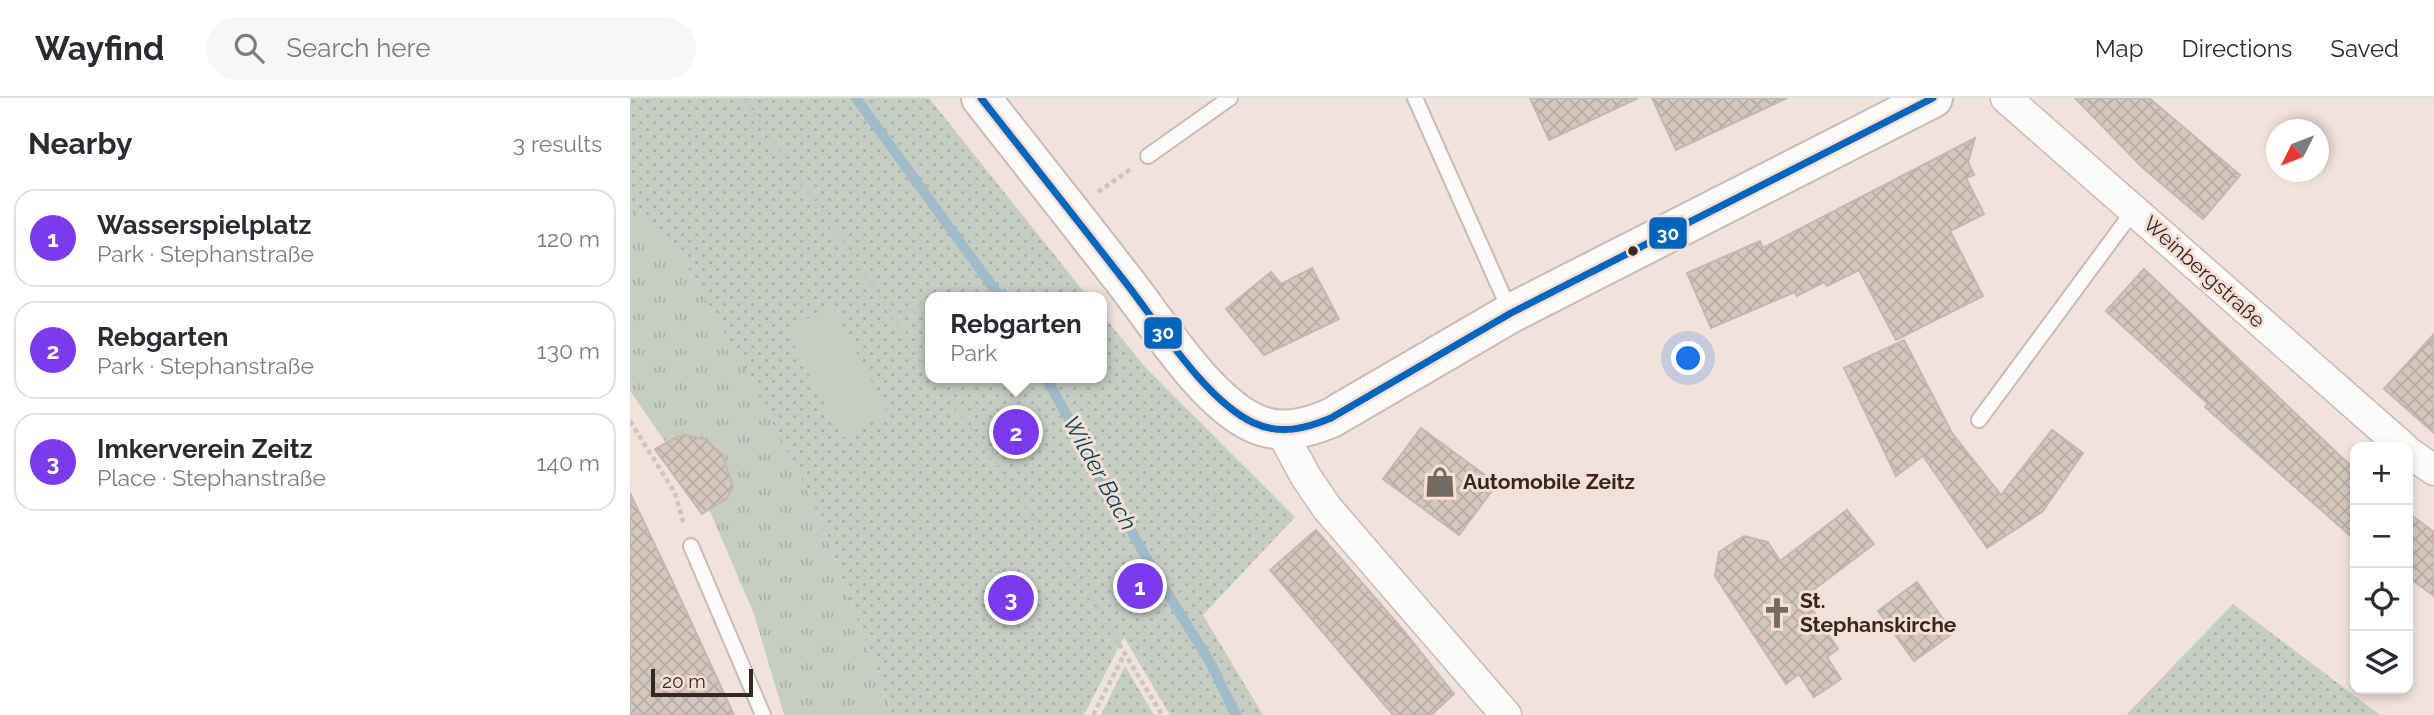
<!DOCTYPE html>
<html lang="en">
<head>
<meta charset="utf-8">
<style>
  body { margin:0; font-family:Raleway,sans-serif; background:#f7f7f7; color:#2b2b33 }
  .controls { position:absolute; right:21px; bottom:21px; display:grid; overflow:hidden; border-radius:14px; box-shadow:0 4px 10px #0003 }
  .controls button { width:63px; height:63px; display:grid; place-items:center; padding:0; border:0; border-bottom:2px solid #e1e1e2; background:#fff; color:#2b2b33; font:35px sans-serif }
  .compass { position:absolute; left:1636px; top:21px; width:63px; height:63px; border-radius:50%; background:#fff; box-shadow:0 4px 10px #0003; rotate:228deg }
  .scale { position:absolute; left:21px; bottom:18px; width:102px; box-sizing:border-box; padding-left:7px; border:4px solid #322924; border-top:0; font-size:19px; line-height:24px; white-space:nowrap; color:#322924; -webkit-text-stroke:5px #f9dfd3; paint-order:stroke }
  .you { position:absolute; left:1059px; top:261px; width:24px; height:24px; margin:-18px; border:5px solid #fff; border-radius:50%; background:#1a73e8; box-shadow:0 0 0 10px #1a73e833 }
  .badge { display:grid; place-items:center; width:46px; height:46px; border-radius:50%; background:#7c3aed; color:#fff; font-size:23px; font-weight:700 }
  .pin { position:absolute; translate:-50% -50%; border:4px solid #fff; box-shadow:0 2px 7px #0006 }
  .popup { position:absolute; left:295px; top:194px; width:182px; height:91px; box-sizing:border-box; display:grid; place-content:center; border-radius:14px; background:#fff; filter:drop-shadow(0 2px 5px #0005); font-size:23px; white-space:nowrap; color:#7c7c81 }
  .popup b { font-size:26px; color:#2b2b33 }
  .popup::after { content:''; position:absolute; left:50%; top:100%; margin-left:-14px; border:14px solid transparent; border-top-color:#fff }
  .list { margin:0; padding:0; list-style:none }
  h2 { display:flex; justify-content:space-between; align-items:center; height:91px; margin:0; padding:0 28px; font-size:30px }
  h2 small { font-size:23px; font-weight:400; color:#7c7c81 }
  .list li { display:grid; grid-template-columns:46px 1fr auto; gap:21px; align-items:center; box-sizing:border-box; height:98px; margin:0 14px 14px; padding:0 14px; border:2px solid #e1e1e2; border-radius:21px }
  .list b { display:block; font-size:26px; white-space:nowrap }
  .list p { margin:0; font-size:23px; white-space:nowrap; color:#7c7c81 }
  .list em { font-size:23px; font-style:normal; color:#7c7c81 }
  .icon { flex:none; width:38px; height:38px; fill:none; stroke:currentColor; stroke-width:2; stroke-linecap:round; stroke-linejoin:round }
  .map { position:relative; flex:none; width:1804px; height:617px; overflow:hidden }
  header { display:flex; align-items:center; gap:42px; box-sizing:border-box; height:98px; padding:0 35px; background:#fff; border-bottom:2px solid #e1e1e2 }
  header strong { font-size:33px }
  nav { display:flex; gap:38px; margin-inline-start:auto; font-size:24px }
  .search { width:490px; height:63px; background:#f7f7f7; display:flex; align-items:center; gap:18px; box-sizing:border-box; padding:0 24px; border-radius:38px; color:#7c7c81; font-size:26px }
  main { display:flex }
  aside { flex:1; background:#fff }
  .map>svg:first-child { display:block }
  .grass { fill:url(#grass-tufts) }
  .park { fill:url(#park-dots) }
  .pitch { fill:#c6cec4 }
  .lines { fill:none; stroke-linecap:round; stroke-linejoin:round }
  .stream { stroke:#a0bcc8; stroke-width:10 }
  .building { fill:url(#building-cross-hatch); stroke:#c2b8b1; stroke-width:2 }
  .lane-casing { stroke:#c7bcb6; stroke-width:18 }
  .street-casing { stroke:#c7bcb6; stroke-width:33 }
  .secondary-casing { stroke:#c7bcb6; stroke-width:42 }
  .path { stroke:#cbc5c3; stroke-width:4.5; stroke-dasharray:5 3.5; stroke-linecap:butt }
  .lane { stroke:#fdfbfa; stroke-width:14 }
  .street { stroke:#fdfbfa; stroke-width:30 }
  .secondary { stroke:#fdfbfa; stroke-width:38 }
  .bus-1-casing { stroke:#f9dfd3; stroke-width:12 }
  .bus-1 { stroke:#0065bd; stroke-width:7 }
  .bus-dot { fill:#322924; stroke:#f9dfd3; stroke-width:2.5 }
  .labels { text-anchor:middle; stroke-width:6; stroke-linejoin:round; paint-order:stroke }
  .street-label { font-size:21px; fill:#322924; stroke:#f9dfd3 }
  .poi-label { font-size:21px; font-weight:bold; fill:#322924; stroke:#f9dfd3; text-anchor:start }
  .water-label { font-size:23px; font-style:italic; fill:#03475c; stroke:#f9dfd3 }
  .line-badge { stroke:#f9dfd3; stroke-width:2.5 }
  .badge-label { font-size:19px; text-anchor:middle; font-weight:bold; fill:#fff }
</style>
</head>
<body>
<header>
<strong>Wayfind</strong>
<div class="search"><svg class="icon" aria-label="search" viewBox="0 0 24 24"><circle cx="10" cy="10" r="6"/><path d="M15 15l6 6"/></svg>Search here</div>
<nav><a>Map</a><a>Directions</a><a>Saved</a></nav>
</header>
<main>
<aside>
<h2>Nearby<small>3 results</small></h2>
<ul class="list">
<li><span class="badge">1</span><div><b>Wasserspielplatz</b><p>Park · Stephanstraße</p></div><em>120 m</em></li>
<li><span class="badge">2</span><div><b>Rebgarten</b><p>Park · Stephanstraße</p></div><em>130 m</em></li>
<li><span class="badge">3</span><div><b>Imkerverein Zeitz</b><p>Place · Stephanstraße</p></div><em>140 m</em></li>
</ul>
</aside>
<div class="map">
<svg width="1804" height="617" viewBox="0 0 1804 617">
  <defs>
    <pattern id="grass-tufts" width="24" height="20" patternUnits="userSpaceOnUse" patternTransform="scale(1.75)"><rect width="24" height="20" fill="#c6cec4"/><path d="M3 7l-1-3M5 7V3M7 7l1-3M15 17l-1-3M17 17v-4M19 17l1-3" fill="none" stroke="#abb1a8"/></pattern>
    <pattern id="park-dots" width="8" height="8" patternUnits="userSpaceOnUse" patternTransform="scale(1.75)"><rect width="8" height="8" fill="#c6cec4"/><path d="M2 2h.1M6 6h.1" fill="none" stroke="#abb1a8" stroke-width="1.8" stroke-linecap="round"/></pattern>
    <pattern id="building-cross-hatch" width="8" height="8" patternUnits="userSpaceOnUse" patternTransform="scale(1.75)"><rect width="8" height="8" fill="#d4c8be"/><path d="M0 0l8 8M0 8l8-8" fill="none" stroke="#b6aca3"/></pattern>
  </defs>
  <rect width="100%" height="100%" fill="#f1e2db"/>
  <path class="grass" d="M0,108L56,167L119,277L183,404L263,617H154L124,516L79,411L103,389C99,379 97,365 92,356C79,335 55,335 36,345L0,293Z"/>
  <g class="park">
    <polygon points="0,0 299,0 458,199 300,199 300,280 472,280 472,216 514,268 665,419 573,517 633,617 540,617 494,539 454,617 263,617 183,404 119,278 56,167 0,108"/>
    <polygon points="1603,506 1750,617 1496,617"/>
    <polygon points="495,568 524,617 471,617"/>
  </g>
  <polygon class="pitch" points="202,208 258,316 212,340 156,232"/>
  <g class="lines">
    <g class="stream">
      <polyline points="226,0 370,199"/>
      <polyline points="416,280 525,475 580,564 606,617"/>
    </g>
  </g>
  <g class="building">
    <polygon points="900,0 1008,0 919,42"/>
    <polygon points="1022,0 1157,0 1046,52"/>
    <polygon points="1445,0 1519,0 1610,77 1573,121 1513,70"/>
    <polygon points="1345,40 1338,64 1344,77 1336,80 1354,116 1320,133 1353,198 1266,242 1229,172 1197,188 1194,184 1167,198 1165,194 1081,230 1057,175 1130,143 1133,150"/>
    <polygon points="682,170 709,221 634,257 596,211 641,174 651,186"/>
    <polygon points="1514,171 1725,372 1725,442 1575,309 1578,306 1476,213"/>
    <polygon points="1804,236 1804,335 1754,291"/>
    <polygon points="1274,242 1322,335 1371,397 1422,332 1453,355 1412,414 1357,450 1293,358 1266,378 1214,270"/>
    <polygon points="791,330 867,386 829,437 753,381"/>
    <polygon points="56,337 77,342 92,356 103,389 97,400 72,416 25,351 47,339"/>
    <polygon points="0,395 44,487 104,617 0,617"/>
    <polygon points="1217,412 1244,446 1174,499 1208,551 1197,559 1211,581 1184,599 1169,576 1156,586 1085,478 1089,454 1114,438 1138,444 1150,463"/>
    <polygon points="1778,415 1804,434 1804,498 1778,479"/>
    <polygon points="686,432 773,532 824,596 801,617 763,617 640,472"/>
    <polygon points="1287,484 1323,535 1284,563 1248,513"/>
  </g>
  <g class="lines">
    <defs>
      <g id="lane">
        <polyline points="785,0 880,213"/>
        <polyline points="518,58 600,0"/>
        <polyline points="1349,322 1504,112"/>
        <polyline points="61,448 133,617"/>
      </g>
      <g id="street">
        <polyline points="1376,0 1773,349"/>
        <polyline points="651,333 676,379 697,410 876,617"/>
        <polyline points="1778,354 1804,372"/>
      </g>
      <path id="secondary" d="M351,0C399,61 448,123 496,185C528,226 576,303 624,325C650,337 675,331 701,320L881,215L1303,0"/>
    </defs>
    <use href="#lane" class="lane-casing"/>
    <use href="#street" class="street-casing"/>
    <use href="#secondary" class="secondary-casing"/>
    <g class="path">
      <polyline points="114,0 300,272"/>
      <polyline points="468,94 501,71"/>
      <polyline points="302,199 322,185"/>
      <polyline points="266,224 300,200"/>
      <polyline points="306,280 462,501 532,617"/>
      <polyline points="0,323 45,395 54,427"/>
      <polyline points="524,463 587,413 585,394"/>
      <polyline points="463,617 495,555"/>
    </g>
    <use href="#lane" class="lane"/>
    <use href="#street" class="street"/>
    <use href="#secondary" class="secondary"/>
    <defs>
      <path id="bus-1" d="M351,0C399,61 448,123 496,185C528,226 576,303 624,325C650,337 675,331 701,320L881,215L1303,0"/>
    </defs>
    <use href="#bus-1" class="bus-1-casing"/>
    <use href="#bus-1" class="bus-1"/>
  </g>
  <defs>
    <symbol id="shop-bare" viewBox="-9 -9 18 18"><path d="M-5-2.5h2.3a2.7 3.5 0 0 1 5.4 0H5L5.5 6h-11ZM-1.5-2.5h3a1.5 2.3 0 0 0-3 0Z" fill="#756a64" stroke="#f9dfd3" stroke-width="2.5" paint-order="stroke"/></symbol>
    <symbol id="church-bare" viewBox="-9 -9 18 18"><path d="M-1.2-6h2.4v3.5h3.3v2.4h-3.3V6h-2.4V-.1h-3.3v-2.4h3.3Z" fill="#756a64" stroke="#f9dfd3" stroke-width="2.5" paint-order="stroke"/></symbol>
  </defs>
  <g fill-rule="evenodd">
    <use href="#shop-bare" x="788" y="362" width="44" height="44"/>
    <use href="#church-bare" x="1125" y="493" width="44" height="44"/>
  </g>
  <circle class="bus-dot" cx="1003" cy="153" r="6"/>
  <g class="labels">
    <g class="street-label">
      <text transform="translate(1574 174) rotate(42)" y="7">Weinbergstraße</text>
    </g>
    <g class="poi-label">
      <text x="833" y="391">Automobile Zeitz</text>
      <text x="1170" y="510">St.<tspan x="1170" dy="24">Stephanskirche</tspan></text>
    </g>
    <g class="water-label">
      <text transform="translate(470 375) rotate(61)" y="8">Wilder Bach</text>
    </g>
  </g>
  <g class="line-badge">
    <rect x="1018" y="118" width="40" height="34" rx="7" fill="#0065bd"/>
    <rect x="513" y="218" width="40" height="34" rx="7" fill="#0065bd"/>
  </g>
  <g class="badge-label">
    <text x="1038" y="142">30</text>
    <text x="533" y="241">30</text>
  </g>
</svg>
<div class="controls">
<button>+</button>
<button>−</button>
<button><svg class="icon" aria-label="locate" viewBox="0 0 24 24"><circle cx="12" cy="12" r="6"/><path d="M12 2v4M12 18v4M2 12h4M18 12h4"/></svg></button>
<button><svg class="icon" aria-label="layers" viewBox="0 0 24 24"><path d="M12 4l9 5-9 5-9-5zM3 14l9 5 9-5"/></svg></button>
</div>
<svg class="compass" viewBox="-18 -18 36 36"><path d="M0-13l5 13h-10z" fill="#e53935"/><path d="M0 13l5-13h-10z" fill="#7c7c81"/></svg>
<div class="scale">20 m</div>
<div class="you"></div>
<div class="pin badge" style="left:510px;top:488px">1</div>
<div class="pin badge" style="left:386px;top:334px">2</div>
<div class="popup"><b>Rebgarten</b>Park</div>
<div class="pin badge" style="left:381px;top:500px">3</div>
</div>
</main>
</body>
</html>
